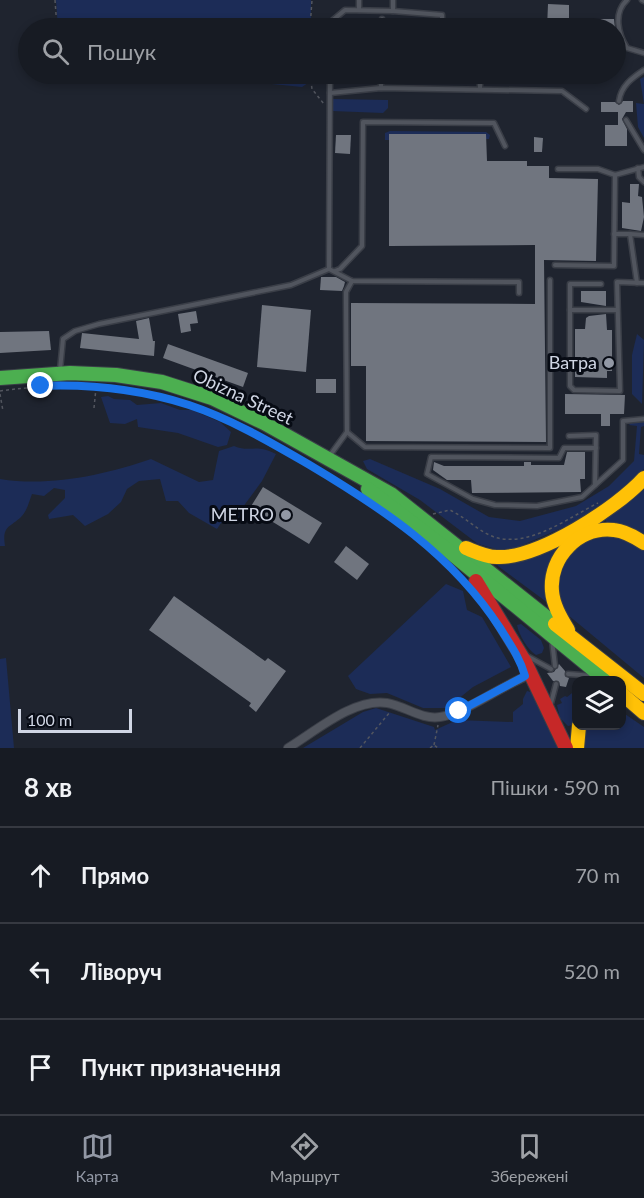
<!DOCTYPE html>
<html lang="uk">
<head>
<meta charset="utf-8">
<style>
  body { margin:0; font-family:Lato,sans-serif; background:#242830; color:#f1f3f6 }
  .controls { position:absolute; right:18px; bottom:18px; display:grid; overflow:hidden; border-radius:12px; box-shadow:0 3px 9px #0003 }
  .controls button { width:54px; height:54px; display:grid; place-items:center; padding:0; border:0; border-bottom:2px solid #363941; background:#171b23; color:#f1f3f6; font:30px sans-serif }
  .scale { position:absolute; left:18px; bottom:15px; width:114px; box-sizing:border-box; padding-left:6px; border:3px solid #d0d6e4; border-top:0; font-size:16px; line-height:21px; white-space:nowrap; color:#d0d6e4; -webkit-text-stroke:4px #070b14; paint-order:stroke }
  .stop { position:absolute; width:18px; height:18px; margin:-14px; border:4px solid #1a73e8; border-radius:50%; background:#fff }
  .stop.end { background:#1a73e8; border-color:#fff; box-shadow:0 2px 6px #0008 }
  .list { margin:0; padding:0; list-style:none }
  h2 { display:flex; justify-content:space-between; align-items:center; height:78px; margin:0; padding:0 24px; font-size:26px }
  h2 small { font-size:20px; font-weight:400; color:#9ea1a6 }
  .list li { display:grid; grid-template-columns:39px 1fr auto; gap:18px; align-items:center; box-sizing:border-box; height:96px; padding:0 24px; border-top:2px solid #363941 }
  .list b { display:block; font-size:22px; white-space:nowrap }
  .list em { font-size:20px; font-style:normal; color:#9ea1a6 }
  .icon { flex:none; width:33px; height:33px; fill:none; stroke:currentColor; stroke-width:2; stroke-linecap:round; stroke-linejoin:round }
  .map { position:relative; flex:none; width:644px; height:748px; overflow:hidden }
  .search { position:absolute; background:#171b23; box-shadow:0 3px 9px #0003; left:18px; right:18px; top:18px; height:66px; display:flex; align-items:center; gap:15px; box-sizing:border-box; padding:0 21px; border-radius:33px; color:#9ea1a6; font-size:22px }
  .sheet { height:366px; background:#171b23 }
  nav { display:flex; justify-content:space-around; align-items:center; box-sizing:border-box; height:84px; border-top:2px solid #363941; background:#171b23; font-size:16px; color:#9ea1a6 }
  nav a { display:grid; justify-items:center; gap:3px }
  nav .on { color:#9298a5 }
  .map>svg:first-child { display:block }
  .green { fill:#1c2c57 }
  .building { fill:#70757f }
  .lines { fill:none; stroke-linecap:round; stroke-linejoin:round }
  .lane-casing { stroke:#3a3e47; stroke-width:7 }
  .street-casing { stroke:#3a3e47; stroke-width:10 }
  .fast-casing { stroke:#3a3e47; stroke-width:16 }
  .slow-casing { stroke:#3a3e47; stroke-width:16 }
  .jam-casing { stroke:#3a3e47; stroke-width:16 }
  .path { stroke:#53565f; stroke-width:1.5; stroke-dasharray:3 3; stroke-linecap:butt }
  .lane { stroke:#51555e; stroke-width:4 }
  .street { stroke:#51555e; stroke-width:8 }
  .fast { stroke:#4caf50; stroke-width:14 }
  .slow { stroke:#ffc107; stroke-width:14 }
  .jam { stroke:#c62828; stroke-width:14 }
  .route { stroke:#1a73e8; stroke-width:8 }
  .poi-dot { fill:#9298a5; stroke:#070b14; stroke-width:2 }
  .labels { text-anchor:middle; stroke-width:6; stroke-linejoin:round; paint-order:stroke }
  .poi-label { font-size:18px; fill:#d0d6e4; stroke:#070b14; text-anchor:end }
  .street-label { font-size:18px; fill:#d0d6e4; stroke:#070b14 }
</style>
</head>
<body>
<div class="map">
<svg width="644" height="748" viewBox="0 0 644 748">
  <rect width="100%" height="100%" fill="#1f242f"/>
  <g class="green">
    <polygon points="56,0 311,0 311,28 58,28"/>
    <polygon points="62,74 311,74 308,83 302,87 199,77"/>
    <polygon points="644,77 644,138 638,127 636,103 644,104 640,79"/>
    <polygon points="332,99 388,100 388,108 383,113 332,111"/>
    <polygon points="390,131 486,132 490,135 489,139 486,139 486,134 389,134 389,140 385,140 385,133"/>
    <polygon points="637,334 644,340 642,404 632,394 632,355"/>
    <polygon points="108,396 114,399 130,400 137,405 161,403 180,410 192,410 220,422 231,432 227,445 218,447 178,433 138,427 137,419 125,424 110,423 101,397"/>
    <polygon points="644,422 644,426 641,427 639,454 644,455 644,469 622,494 578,521 516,548 503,551 478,544 420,500 367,469 363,461 370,459 440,489 489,517 520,521 576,506 609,486 634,461 637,426 629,425 631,423"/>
    <path d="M234,446C251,453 255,443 276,454L262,481L240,511V518L221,523L217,529L189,513L178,501H166L160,479L139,481L127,489L121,502L108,514L85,526L73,515L49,519L48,515L65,498V490L54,488L44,496L32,494C29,502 27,511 21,517C9,528 2,526 5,546H0V479C49,487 105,475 151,459L199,482L213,480L219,451Z"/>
    <polygon points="644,484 644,537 615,524 607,523 605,519 623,507"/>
    <polygon points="613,534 644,548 644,678 568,615 560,606 557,571 559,563 580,543"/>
    <polygon points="558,545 546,576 548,603 498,566 497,563 524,559"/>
    <polygon points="446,584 463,591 467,610 482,617 511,667 473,687 447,708 423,708 387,693 370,694 356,689 348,676"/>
    <path d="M521,624L541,640L544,648L542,653L536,655C527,649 519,635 517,625Z"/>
    <polygon points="6,658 14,748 0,748 0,659"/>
    <polygon points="576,690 576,719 573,725 568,726 560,718 557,705 562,703 560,699 565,696 567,697"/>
    <polygon points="527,691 534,693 558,748 303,748 363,712 376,708 434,727 435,730 457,720 513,722 513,712 523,704 523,699"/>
    <polygon points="622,712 644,727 644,748 582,748 585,726 622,726"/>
  </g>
  <g class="building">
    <polygon points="548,4 569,5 569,19 614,19 615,28 547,28"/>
    <polygon points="623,101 633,101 633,112 626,112 622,119 627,129 627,146 605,146 605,125 618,125 618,112 601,112 601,102 615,102 619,105"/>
    <polygon points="389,134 486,134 487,161 527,161 527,166 549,166 549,178 598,179 596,261 544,260 546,442 366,441 366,366 351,366 351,303 535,304 535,245 389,246"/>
    <polygon points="336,135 351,135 350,154 335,153"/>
    <polygon points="534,137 543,138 542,152 534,152"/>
    <polygon points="630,184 639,184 638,196 642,197 644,217 641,231 622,228 622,202 630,203"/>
    <polygon points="321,277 336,277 345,282 344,286 342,291 320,290"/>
    <polygon points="581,291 606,291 606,306 581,302"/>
    <polygon points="262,305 311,310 306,372 257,367"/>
    <polygon points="196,311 198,323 190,324 191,331 181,333 178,314"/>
    <polygon points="606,314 607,330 612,330 612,371 607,371 607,378 575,377 575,329 585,329 586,318 589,316"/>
    <polygon points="149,318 153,341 155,341 154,356 80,348 82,333 139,339 136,321"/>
    <polygon points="49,331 51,350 0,353 0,332"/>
    <polygon points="168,344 248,373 243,387 163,358"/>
    <rect x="316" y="379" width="20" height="14"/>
    <polygon points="565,394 625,395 624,414 610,414 610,426 601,426 601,414 565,414"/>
    <polygon points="567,452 585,452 585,479 580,479 581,492 472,493 471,480 447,480 433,470 434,462 444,466 524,466 524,462 531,462 531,465 564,465"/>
    <polygon points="263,487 322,523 309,544 250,508"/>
    <polygon points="346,546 369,564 357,580 334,562"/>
    <polygon points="174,596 265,661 268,658 286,671 256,712 249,706 251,703 149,630"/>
    <polygon points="559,664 565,671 565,676 569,678 566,687 560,686 559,682 553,681 547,673 554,672"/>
  </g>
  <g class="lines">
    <defs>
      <g id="lane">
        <path d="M627,0C613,13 618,34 627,48L644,53"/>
        <polyline points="642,0 644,1"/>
        <polyline points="359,10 359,0"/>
        <polyline points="393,11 442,15 442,28"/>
        <polyline points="332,28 333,20 345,10 393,11 393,0"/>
        <polyline points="382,28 382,19"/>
        <polyline points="381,74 381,88"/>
        <polyline points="480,74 480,89"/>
        <polyline points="330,93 381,88 562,91 586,109"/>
        <path d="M619,101C621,86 632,78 644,70"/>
        <polyline points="626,120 644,150"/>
        <polyline points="638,168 639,177 644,182"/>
        <polyline points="558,169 598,169 615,175 644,167"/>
        <polyline points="614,234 630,234 637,283"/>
        <polyline points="630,234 644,235"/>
        <polyline points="555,265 614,266 615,175"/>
        <polyline points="329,269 330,74"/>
        <polyline points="335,271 340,269 362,246 363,122 494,123 505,146"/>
        <polyline points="601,284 570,284 570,386 574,390 620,391 617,282 644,283"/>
        <polyline points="570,310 617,310"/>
        <polyline points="60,370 63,339 75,331 99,324 291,285 329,269 352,281 519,282 519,293"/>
        <polyline points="347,432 365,447 550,448 550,280"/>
        <polyline points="569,436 596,435 595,485"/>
        <polyline points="596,448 564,448 559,458 431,457 427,474 473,499 495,505 537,506 582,497 623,460 623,421 644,419"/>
        <polyline points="328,458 347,432 346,303 346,292 352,281"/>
        <polyline points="552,640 555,666"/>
        <polyline points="527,656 551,669"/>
        <polyline points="568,674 594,676"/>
        <polyline points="551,703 556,684"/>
      </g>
      <path id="street" d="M288,748C316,731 353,698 387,703C405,706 422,720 440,717C467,713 503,684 532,674"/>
      <g id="fast">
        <polyline points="0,378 70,373 116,375 162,382 212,398 264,423 391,494 555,624"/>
        <polyline points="368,489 440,544 606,680"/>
      </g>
      <g id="slow">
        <path d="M466,548C476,552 486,557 497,557C538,559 617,508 644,478"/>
        <polyline points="555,624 644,694"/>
        <path d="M568,630C561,618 553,605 552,591C549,557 579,526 614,530C625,531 635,537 644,543"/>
        <polyline points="622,694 644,713"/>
        <polyline points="577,748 579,726"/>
      </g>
      <polyline id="jam" points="476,581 525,662 566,748"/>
    </defs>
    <use href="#lane" class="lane-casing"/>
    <use href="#street" class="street-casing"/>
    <use href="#fast" class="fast-casing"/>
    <use href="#slow" class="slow-casing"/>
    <use href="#jam" class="jam-casing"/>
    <g class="path">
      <polyline points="55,0 57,28"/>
      <polyline points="310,28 312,0"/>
      <polyline points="310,74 312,89 324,104"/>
      <path d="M0,391C139,371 244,419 358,494"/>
      <polyline points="0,394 3,411"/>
      <polyline points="94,408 96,388"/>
      <path d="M433,514L450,510C465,517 478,531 494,537C529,548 568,518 598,503"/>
      <polyline points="458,573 465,581"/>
      <polyline points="434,745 438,725"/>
      <polyline points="360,748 390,712"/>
      <polyline points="430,748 434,745 438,748"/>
    </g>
    <use href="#lane" class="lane"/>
    <use href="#street" class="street"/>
    <use href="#fast" class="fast"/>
    <use href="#slow" class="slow"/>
    <use href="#jam" class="jam"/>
  </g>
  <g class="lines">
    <path class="route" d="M41,386C91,384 142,390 189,405C231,419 270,442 308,464C382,508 452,554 500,628C510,644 520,658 525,676L459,711"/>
  </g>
  <g class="poi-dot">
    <circle cx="609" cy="363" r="6"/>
    <circle cx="286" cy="515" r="6"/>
  </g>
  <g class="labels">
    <g class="poi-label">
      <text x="597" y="369">Ватра</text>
      <text x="274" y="521">METRO</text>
    </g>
    <g class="street-label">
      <text transform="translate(243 397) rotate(25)" y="6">Obizna Street</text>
    </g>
  </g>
</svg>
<div class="controls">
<button><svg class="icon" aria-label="layers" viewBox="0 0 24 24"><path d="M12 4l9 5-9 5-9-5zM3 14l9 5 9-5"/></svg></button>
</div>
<div class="scale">100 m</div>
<div class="stop" style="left:459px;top:711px"></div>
<div class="stop end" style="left:41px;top:386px"></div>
<div class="search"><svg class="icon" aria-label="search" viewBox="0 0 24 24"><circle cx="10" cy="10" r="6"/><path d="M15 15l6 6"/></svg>Пошук</div>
</div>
<section class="sheet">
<h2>8 хв<small>Пішки · 590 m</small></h2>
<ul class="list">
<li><svg class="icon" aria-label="ahead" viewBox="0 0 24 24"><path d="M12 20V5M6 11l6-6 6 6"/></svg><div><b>Прямо</b></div><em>70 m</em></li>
<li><svg class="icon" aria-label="left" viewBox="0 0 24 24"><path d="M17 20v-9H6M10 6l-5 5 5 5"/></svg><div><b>Ліворуч</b></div><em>520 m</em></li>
<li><svg class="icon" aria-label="arrive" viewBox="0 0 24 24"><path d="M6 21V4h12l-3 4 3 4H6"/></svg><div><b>Пункт призначення</b></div></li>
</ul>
</section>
<nav>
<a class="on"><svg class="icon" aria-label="map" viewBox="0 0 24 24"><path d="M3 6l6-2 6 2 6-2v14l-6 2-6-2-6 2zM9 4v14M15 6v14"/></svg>Карта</a>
<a><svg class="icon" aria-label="directions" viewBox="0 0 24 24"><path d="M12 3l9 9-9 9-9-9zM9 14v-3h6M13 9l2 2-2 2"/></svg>Маршрут</a>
<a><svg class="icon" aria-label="saved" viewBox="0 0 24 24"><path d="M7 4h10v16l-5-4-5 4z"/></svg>Збережені</a>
</nav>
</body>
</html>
